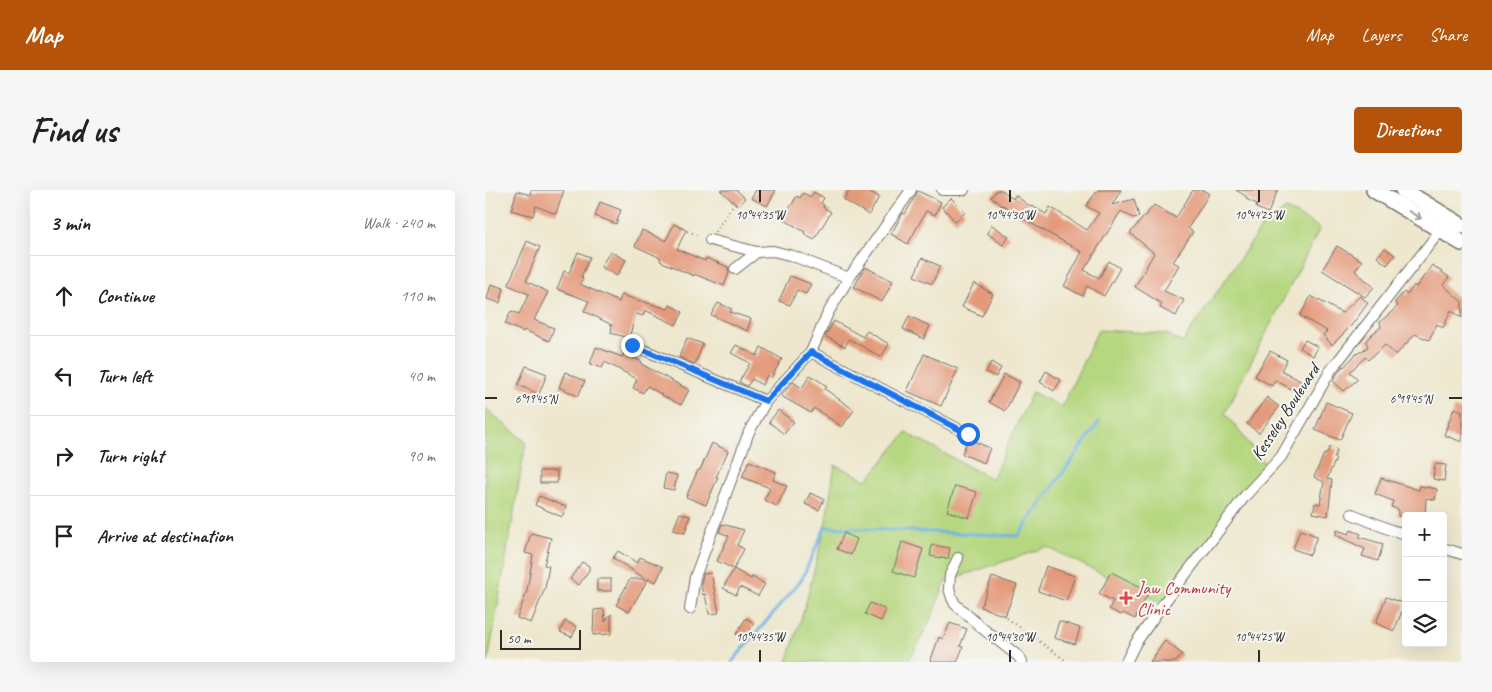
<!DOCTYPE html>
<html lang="en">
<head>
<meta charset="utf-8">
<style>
  body { margin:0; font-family:Caveat,sans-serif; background:#f6f6f6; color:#222 }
  .controls { position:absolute; right:15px; bottom:15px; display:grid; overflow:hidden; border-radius:5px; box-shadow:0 5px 20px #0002 }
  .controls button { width:45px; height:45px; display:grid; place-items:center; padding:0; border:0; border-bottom:1px solid #e0e0e0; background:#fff; color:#222; font:25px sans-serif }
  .scale { position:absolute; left:15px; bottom:12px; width:81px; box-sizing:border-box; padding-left:5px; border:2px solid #2b2b2b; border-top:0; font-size:14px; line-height:18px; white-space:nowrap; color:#2b2b2b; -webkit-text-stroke:4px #f6f6f2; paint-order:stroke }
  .stop { position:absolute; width:15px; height:15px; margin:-11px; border:4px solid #1a73e8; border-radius:50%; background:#fff }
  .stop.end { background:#1a73e8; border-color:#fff; box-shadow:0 1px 5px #0008 }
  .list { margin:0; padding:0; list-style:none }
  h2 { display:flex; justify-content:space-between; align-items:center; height:65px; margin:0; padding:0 20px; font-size:21px }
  h2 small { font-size:16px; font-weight:400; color:#767676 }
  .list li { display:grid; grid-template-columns:32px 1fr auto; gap:15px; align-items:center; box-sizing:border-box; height:80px; padding:0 20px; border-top:1px solid #e0e0e0 }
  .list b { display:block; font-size:19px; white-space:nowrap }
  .list em { font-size:16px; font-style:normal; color:#767676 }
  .icon { flex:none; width:28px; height:28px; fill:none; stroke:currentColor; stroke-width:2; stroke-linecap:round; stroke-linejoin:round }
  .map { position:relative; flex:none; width:977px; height:472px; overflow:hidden; border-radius:5px }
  header { display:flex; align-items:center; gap:30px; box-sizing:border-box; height:70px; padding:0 25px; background:#b45309; color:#fff }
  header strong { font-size:24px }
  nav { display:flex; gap:28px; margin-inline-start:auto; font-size:18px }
  .intro { display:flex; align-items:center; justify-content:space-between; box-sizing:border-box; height:120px; padding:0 30px }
  h1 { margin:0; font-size:35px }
  .button { padding:12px 22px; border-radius:5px; background:#b45309; color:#fff; font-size:18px; font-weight:700 }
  main { display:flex; gap:30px; padding:0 30px }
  aside { flex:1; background:#fff; border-radius:5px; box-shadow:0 5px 20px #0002 }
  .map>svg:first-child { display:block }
  .green { fill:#b5d77f; stroke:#708155 }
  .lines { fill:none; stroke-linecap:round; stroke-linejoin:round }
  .stream { stroke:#6db2e3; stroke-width:3 }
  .building { fill:#e49a7a }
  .minor-casing { stroke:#6f6d64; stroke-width:12 }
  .primary-casing { stroke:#6f6d64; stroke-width:18 }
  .path { stroke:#6f6d64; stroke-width:2; stroke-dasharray:1 4; stroke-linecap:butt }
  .minor { stroke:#fff; stroke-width:10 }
  .primary { stroke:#fff; stroke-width:15 }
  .oneway { stroke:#a0a0a0 }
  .route { stroke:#1a73e8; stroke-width:6 }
  .ticks { fill:none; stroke:#2b2b2b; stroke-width:2 }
  .health-dot { fill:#e0444e; stroke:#f6f6f2; stroke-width:2 }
  .labels { text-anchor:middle; stroke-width:4; stroke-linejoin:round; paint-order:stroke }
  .street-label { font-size:18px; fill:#2b2b2b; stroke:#f6f6f2 }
  .health-label { font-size:18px; fill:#be3a42; stroke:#f6f6f2; text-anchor:start }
  .ticks-label { font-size:12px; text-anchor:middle; fill:#2b2b2b; stroke:#f6f6f2; stroke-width:4; stroke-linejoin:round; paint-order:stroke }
</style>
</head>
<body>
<header>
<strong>Map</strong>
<nav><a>Map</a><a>Layers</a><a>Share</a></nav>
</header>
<div class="intro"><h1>Find us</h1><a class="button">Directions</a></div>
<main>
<aside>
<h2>3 min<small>Walk · 240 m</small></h2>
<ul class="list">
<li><svg class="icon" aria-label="ahead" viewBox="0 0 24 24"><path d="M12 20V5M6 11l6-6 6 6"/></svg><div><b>Continue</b></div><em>110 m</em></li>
<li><svg class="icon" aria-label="left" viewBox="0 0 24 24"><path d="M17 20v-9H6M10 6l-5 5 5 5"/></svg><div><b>Turn left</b></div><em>40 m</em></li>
<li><svg class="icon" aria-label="right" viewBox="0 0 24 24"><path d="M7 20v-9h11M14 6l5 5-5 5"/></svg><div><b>Turn right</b></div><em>90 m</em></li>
<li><svg class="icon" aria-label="arrive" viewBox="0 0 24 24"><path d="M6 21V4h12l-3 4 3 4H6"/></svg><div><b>Arrive at destination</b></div></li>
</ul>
</aside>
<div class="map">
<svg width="977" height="472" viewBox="0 0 977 472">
  <rect width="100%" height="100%" fill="#f6f6f2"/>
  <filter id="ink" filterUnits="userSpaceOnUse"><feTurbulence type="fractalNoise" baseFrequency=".02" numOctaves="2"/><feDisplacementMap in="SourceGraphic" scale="10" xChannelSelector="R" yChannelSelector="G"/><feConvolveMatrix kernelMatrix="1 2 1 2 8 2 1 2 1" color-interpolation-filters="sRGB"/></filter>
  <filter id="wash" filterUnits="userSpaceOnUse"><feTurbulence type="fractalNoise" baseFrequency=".0096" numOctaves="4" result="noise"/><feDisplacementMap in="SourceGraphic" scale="20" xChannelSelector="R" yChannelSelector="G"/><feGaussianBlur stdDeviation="1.12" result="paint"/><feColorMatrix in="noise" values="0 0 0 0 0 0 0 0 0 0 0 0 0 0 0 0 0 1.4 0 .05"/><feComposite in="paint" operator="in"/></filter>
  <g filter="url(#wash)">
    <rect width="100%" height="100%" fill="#eee7cd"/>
    <g class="green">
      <polygon points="801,19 835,38 740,223 780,274 760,306 678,414 562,357 461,391 444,433 423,472 302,472 319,420 340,337 350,275 382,290 421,243 507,289 547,202 577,217 613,140 682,144 697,153 776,38"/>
      <polygon points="0,218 41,252 3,472 0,472"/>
    </g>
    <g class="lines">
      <polyline class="stream" points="247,472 317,389 340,337 533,346 614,232"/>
    </g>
    <g id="blocks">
      <g class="building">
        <polygon points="46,0 79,0 71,24 51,16 48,26 26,20 32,1 45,5"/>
        <polygon points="235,0 251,0 260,8 253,16"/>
        <polygon points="271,0 291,0 282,16 266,8"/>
        <polygon points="364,0 382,0 394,7 384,25 359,10"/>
        <polygon points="512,0 517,0 528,9 530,5 546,17 547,16 561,24 565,17 602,40 614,23 601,16 613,0 636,0 627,15 649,9 654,27 648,28 636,21 599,80 614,88 624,71 635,78 619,106 602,96 598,106 579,96 597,62 533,26 518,15 517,16 506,7"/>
        <polygon points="708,0 718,0 724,4 703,38 708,42 688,72 694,75 679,101 699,110 691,126 675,118 677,114 650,97 669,63 645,43 669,15 691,28"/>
        <polygon points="751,0 793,0 783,23 771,18 772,14 761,9 762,7"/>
        <polygon points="433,1 456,12 450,25 441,21 423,54 406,44 418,23 420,24"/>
        <polygon points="329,2 339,8 336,13 339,15 338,17 346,22 329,50 319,44 320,42 298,29 312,6 315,8 318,3 326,7"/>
        <polygon points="466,8 480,22 471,32 457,17"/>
        <polygon points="115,12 136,20 131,34 110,26"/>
        <polygon points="189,34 201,40 192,59 220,71 221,68 243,77 244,83 239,96 209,84 209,86 175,71 176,68 150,56 157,40 181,51"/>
        <polygon points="507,35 524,47 518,55 502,43"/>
        <polygon points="42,51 55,57 41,91 63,102 49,130 69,138 64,151 39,140 38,142 20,134 26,121 34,124 44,104 23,95"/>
        <polygon points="852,56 877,71 870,81 889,97 880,107 837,80"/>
        <polygon points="900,58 910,65 902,75 892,67"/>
        <polygon points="125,61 141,70 132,86 116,77"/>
        <polygon points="93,62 105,67 96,87 98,88 95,94 134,112 136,105 183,119 185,115 198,122 191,135 160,120 158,126 151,124 144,148 126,143 127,135 99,121 104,111 72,99 79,81 84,83"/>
        <polygon points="437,68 455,76 447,94 429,86"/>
        <polygon points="947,75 964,87 958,95 977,112 977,128 966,120 958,138 952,134 944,150 930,144 911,165 900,155 883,170 880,167 865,182 873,189 859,201 848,191 852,184 858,176 859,177 870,165 883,157 881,151 886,145 896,137 895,132 913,116 910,112 919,102 922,105 929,95 931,97"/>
        <polygon points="380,77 408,91 397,112 369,97"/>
        <polygon points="305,86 326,94 321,104 312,100 305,115 294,111"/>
        <polygon points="489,93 508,104 497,126 477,117"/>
        <polygon points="6,94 19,98 15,113 2,109"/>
        <polygon points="826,106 857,123 875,106 883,113 866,136 847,155 838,145 842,141 815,126"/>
        <polygon points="233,113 247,119 245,122 266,129 262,141 226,125"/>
        <polygon points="424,126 445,136 439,149 418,139"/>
        <polygon points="349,131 378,147 382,141 404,154 396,167 364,149 360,157 340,146"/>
        <polygon points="202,148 218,154 210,174 194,167"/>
        <polygon points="820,150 833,157 828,166 815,158"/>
        <polygon points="251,155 272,166 276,157 297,169 286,188 282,185 277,195 267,189 262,196 254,192 265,173 246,163"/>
        <polygon points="111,157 137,167 140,162 157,172 156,174 204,200 196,215 176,205 176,204 162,196 158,203 148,198 152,189 120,172 117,178 105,174"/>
        <polygon points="785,161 802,170 796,180 819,193 813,203 790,190 787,196 770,186"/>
        <polygon points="439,164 473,179 456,216 422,201"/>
        <polygon points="506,172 516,178 511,187 501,182"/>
        <polygon points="41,176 62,184 54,204 33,195"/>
        <polygon points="561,181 576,190 569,201 555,192"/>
        <polygon points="80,182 100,191 93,206 74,197"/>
        <polygon points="519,184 535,192 520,221 504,212"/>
        <polygon points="325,185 342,196 340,199 369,220 357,237 329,218 326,223 296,206 308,192 317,198"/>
        <polygon points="782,207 794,217 774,243 762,234"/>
        <polygon points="841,212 867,223 855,250 830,240"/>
        <polygon points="969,218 977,221 977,252 959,245"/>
        <polygon points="293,220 309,232 299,244 284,232"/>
        <polygon points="486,250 505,258 499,273 477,264 482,251"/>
        <polygon points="227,253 243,261 231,287 233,287 221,315 201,307 213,280 215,280"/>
        <polygon points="845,257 852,260 849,268 851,269 842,289 847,290 843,326 828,323 830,313 835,314 839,292 829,287 839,264 841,265"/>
        <polygon points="264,271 291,282 288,290 302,296 292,316 279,310 285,298 257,287"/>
        <polygon points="950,274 961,275 959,291 948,289"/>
        <rect x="55" y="281" width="17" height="12"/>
        <polygon points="181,283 192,285 189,300 178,298"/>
        <polygon points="896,288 934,300 935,296 952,299 950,310 941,308 940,326 913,326 913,319 906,317 908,311 890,304"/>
        <polygon points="470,296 492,302 484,328 462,321"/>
        <polygon points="325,303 339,309 334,320 320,314"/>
        <polygon points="54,306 81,317 77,327 50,315"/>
        <polygon points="195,323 205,326 200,343 188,340"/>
        <polygon points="237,334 259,340 252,355 259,359 249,379 232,371 244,346 234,342"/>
        <polygon points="815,340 832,346 825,365 808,359"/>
        <polygon points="852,340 864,344 866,340 876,344 874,347 898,354 893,371 877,366 880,359 851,345"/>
        <polygon points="46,343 66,348 59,375 64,376 60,398 46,433 32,428 42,401 48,365 40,363"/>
        <polygon points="359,343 372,349 366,365 352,359"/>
        <polygon points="417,352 438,359 429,388 408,381"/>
        <polygon points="447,355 465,358 463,369 445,366"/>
        <polygon points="133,361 152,373 155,367 178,377 171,392 163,389 144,422 131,415 145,389 161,389 128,368"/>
        <polygon points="97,372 104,376 104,380 94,395 85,389"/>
        <polygon points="561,376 590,386 581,411 553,401"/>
        <polygon points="249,379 266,389 267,387 280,394 273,406 255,397 251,405 238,398"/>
        <polygon points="626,382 664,401 650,429 638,423 636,425 624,419 628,411 614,404"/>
        <polygon points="226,383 234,423 224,424 220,404 218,405 216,395 218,384"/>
        <polygon points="507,387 532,395 520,426 496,417"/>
        <rect x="112" y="389" width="14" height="12"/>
        <polygon points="901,407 920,414 909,441 891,433"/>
        <polygon points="385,413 401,420 396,431 380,424"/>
        <polygon points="119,419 120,432 126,424 126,444 108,445 109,420"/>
        <polygon points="261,428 269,433 259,449 251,444"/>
        <polygon points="80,431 92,437 87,447 75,442"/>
        <polygon points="574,431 595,438 590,454 569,448"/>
        <polygon points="465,433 482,439 475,456 478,457 472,472 445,472 454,447 458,449"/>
        <polygon points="680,451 697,464 691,472 665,472"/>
      </g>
    </g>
  </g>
  <g filter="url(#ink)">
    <use href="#blocks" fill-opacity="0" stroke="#6f6d64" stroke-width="1"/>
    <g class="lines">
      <defs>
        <g id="minor">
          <polyline points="457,0 479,0"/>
          <polyline points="225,50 272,62 288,61 308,66 364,88"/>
          <polyline points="250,79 272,62"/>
          <polyline points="147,155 281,211"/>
          <polyline points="326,162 483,244"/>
          <polyline points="867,324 906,340 921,344"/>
          <polyline points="958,358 977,364"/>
          <polyline points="473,368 465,385 464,398 467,408 470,414 497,438 533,466 537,472"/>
          <polyline points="205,419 210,387 264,242 281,211 326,162 343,123 364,88 426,0"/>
          <polyline points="641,472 650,454 678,414 760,306 796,267 846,180 955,41"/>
        </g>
        <g id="primary">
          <polyline points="889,0 977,53"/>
          <polyline points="918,0 977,36"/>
        </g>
      </defs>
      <use href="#minor" class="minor-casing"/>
      <use href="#primary" class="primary-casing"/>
      <g class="path">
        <polyline points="202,41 215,46"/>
        <polyline points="230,42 248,15"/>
        <polyline points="522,428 583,472"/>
      </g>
      <use href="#minor" class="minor"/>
      <use href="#primary" class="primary"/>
    </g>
    <defs><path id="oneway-shaft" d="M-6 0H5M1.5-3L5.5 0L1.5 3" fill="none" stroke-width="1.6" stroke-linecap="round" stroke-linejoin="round" transform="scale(1.25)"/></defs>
    <use class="oneway" href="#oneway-shaft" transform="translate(930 25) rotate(31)"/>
  </g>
  <g class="lines" filter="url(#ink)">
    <polyline class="route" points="147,155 281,211 326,162 483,244"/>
  </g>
  <path class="ticks" d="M275,0V12M525,0V12M774,0V12M0,208H12M964,208H977M275,460V472M525,460V472M774,460V472"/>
  <path class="health-dot" d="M638.5 400.5h5v5h5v5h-5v5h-5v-5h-5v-5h5z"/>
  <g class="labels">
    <g class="street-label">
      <text transform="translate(800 222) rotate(-57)" y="6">Kesseley Boulevard</text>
    </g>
    <g class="health-label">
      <text x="652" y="404">Jaw Community<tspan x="652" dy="21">Clinic</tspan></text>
    </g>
  </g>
  <g class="ticks-label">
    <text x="275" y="29">10°44'35"W</text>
    <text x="525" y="29">10°44'30"W</text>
    <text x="774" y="29">10°44'25"W</text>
    <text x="51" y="213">6°19'45"N</text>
    <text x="926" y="213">6°19'45"N</text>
    <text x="275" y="451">10°44'35"W</text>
    <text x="525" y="451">10°44'30"W</text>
    <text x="774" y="451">10°44'25"W</text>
  </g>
</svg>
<div class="controls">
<button>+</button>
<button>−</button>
<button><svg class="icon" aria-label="layers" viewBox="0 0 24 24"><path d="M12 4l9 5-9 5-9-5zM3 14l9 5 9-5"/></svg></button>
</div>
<div class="scale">50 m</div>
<div class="stop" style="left:483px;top:244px"></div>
<div class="stop end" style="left:147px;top:155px"></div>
</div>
</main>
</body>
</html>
